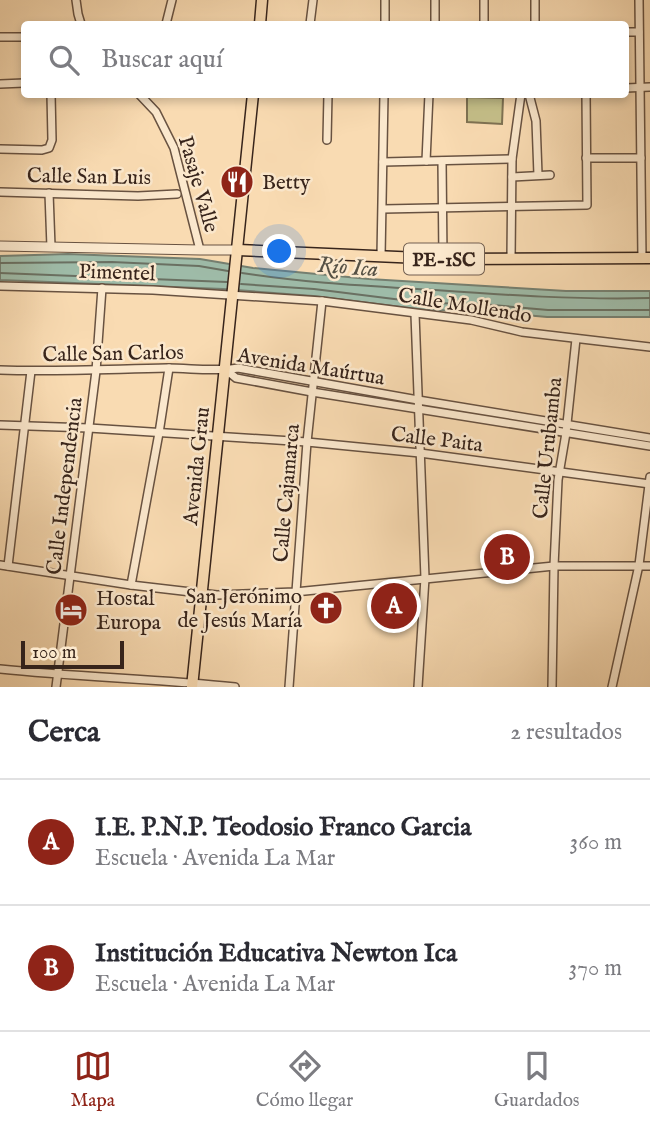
<!DOCTYPE html>
<html lang="es">
<head>
<meta charset="utf-8">
<style>
  body { margin:0; font-family:"IM FELL English",serif; background:#f2f2f3; color:#2b2b33 }
  .scale { position:absolute; left:21px; bottom:18px; width:103px; box-sizing:border-box; padding-left:7px; border:4px solid #37241b; border-top:0; font-size:19px; line-height:24px; white-space:nowrap; color:#37241b; -webkit-text-stroke:5px #fbe8cd; paint-order:stroke }
  .you { position:absolute; left:280px; top:252px; width:24px; height:24px; margin:-18px; border:5px solid #fff; border-radius:50%; background:#1a73e8; box-shadow:0 0 0 10px #1a73e833 }
  .badge { display:grid; place-items:center; width:46px; height:46px; border-radius:50%; background:#8f2418; color:#fff; font-size:23px; font-weight:700 }
  .pin { position:absolute; translate:-50% -50%; border:4px solid #fff; box-shadow:0 2px 7px #0006 }
  .list { margin:0; padding:0; list-style:none }
  h2 { display:flex; justify-content:space-between; align-items:center; height:91px; margin:0; padding:0 28px; font-size:30px }
  h2 small { font-size:23px; font-weight:400; color:#7c7c81 }
  .list li { display:grid; grid-template-columns:46px 1fr auto; gap:21px; align-items:center; box-sizing:border-box; height:126px; padding:0 28px; border-top:2px solid #e1e1e2 }
  .list b { display:block; font-size:26px; white-space:nowrap }
  .list p { margin:0; font-size:23px; white-space:nowrap; color:#7c7c81 }
  .list em { font-size:23px; font-style:normal; color:#7c7c81 }
  .icon { flex:none; width:38px; height:38px; fill:none; stroke:currentColor; stroke-width:2; stroke-linecap:round; stroke-linejoin:round }
  .map { position:relative; flex:none; width:650px; height:687px; overflow:hidden }
  .search { position:absolute; background:#fff; box-shadow:0 4px 10px #0003; left:21px; right:21px; top:21px; height:77px; display:flex; align-items:center; gap:18px; box-sizing:border-box; padding:0 24px; border-radius:7px; color:#7c7c81; font-size:26px }
  .sheet { height:343px; background:#fff }
  nav { display:flex; justify-content:space-around; align-items:center; box-sizing:border-box; height:98px; border-top:2px solid #e1e1e2; background:#fff; font-size:19px; color:#7c7c81 }
  nav a { display:grid; justify-items:center; gap:4px }
  nav .on { color:#8f2418 }
  .map>svg:first-child { display:block }
  .green { fill:#c4be88; stroke:#7e7152; stroke-width:2 }
  .water { fill:#9ebba8; stroke:#757f70; stroke-width:2 }
  .lines { fill:none; stroke-linecap:round; stroke-linejoin:round }
  .shore { stroke:#6a7062; stroke-width:2 }
  .minor-casing { stroke:#685241; stroke-width:10 }
  .tertiary-casing { stroke:#685241; stroke-width:11 }
  .primary-casing { stroke:#37241b; stroke-width:13 }
  .minor { stroke:#fbe8cd; stroke-width:7 }
  .tertiary { stroke:#fbe8cd; stroke-width:9 }
  .primary { stroke:#f9dbb2; stroke-width:10 }
  .labels { text-anchor:middle; stroke-width:5; stroke-linejoin:round; paint-order:stroke }
  .shield { fill:#fbe8cd; stroke:#725f50; stroke-width:2 }
  .shield-label { font-size:19px; font-weight:bold; fill:#37241b }
  .street-label { font-size:21px; fill:#37241b; stroke:#fbe8cd }
  .poi-label { font-size:21px; fill:#37241b; stroke:#fbe8cd; text-anchor:start }
  .water-label { font-size:23px; font-style:italic; fill:#565145; stroke:#fbe8cd }
</style>
</head>
<body>
<div class="map">
<svg width="650" height="687" viewBox="0 0 650 687">
  <rect width="100%" height="100%" fill="#f9dbb2"/>
  <filter id="stains"><feTurbulence type="fractalNoise" baseFrequency=".00286" numOctaves="4"/><feColorMatrix values="0 0 0 0 .2 0 0 0 0 .09 0 0 0 0 .02 0 0 0 .5 -.17"/></filter>
  <radialGradient id="worn" r=".72"><stop offset=".6" stop-color="#630" stop-opacity="0"/><stop offset="1" stop-color="#630" stop-opacity=".3"/></radialGradient>
  <polygon class="green" points="467,97 503,98 502,124 467,122"/>
  <polygon class="water" points="68,254 200,259 253,268 369,279 566,291 650,291 650,317 547,317 480,311 425,310 313,296 223,289 0,280 0,256"/>
  <g class="lines">
    <g class="shore">
      <polyline points="0,263 112,262 199,266 228,271"/>
      <polyline points="0,273 227,282"/>
      <path d="M242,273C305,283 371,286 435,290C506,295 578,300 650,298"/>
      <polyline points="241,284 314,289 426,303 481,304 548,310 650,310"/>
    </g>
    <defs>
      <g id="minor">
        <polyline points="76,0 78,14 81,24"/>
        <polyline points="639,0 642,258"/>
        <polyline points="166,24 172,0"/>
        <polyline points="310,24 313,0"/>
        <polyline points="385,24 385,0"/>
        <polyline points="435,24 435,0"/>
        <polyline points="484,24 484,0"/>
        <polyline points="535,24 535,0"/>
        <polyline points="626,32 639,32"/>
        <polyline points="0,37 24,37"/>
        <polyline points="0,84 24,83"/>
        <polyline points="626,88 650,87"/>
        <polyline points="139,94 156,112 174,148 200,250"/>
        <polyline points="529,94 536,121 538,175"/>
        <polyline points="327,140 328,94"/>
        <polyline points="0,149 42,150 49,148 52,140 51,94"/>
        <polyline points="586,158 641,158"/>
        <polyline points="426,161 429,94"/>
        <polyline points="442,161 443,259"/>
        <polyline points="383,162 512,159"/>
        <polyline points="512,177 550,175"/>
        <polyline points="0,192 138,196 177,194"/>
        <polyline points="49,193 51,247"/>
        <polyline points="383,209 587,205 586,94"/>
        <polyline points="381,256 384,94"/>
        <polyline points="511,259 512,159 521,94"/>
        <polyline points="0,286 153,290 322,301 471,320 522,332 650,347"/>
        <polyline points="415,314 425,578 418,687"/>
        <path d="M0,370C56,372 112,369 167,368C191,368 214,372 238,368L418,400L650,438"/>
        <polyline points="226,370 236,378 312,392 650,446"/>
        <polyline points="0,425 89,428 307,442 420,453 650,484"/>
        <polyline points="0,565 131,585 217,595 295,592 554,566 650,566"/>
        <polyline points="8,566 31,371"/>
        <polyline points="131,585 159,433 169,368"/>
        <path d="M0,669C78,677 157,679 235,687"/>
        <polyline points="56,687 96,371 102,288"/>
        <polyline points="289,687 307,442 322,301"/>
        <polyline points="552,687 554,566 558,480 566,433 576,339"/>
        <polyline points="612,687 639,565 650,477"/>
      </g>
      <polyline id="tertiary" points="0,246 200,250 238,250"/>
      <g id="primary">
        <polyline points="260,24 262,0"/>
        <polyline points="238,250 443,259 650,258"/>
        <polyline points="192,687 253,94"/>
      </g>
    </defs>
    <use href="#minor" class="minor-casing"/>
    <use href="#tertiary" class="tertiary-casing"/>
    <use href="#primary" class="primary-casing"/>
    <use href="#minor" class="minor"/>
    <use href="#tertiary" class="tertiary"/>
    <use href="#primary" class="primary"/>
  </g>
  <defs>
    <symbol id="restaurant-disc" viewBox="-11 -11 22 22"><circle r="9.5" fill="#8f2418" stroke="#fbe8cd"/><path d="M-5-6h1v4h1v-4h1v4h1v-4h1v5L-1.5 .5V6h-2V.5L-5-1ZM5-6V6H3V1.5H1.5Q1.5-4 5-6Z" fill="#fff"/></symbol>
    <symbol id="church-disc" viewBox="-11 -11 22 22"><circle r="9.5" fill="#8f2418" stroke="#fbe8cd"/><path d="M-1.2-6h2.4v3.5h3.3v2.4h-3.3V6h-2.4V-.1h-3.3v-2.4h3.3Z" fill="#fff"/></symbol>
    <symbol id="hotel-disc" viewBox="-11 -11 22 22"><circle r="9.5" fill="#8f2418" stroke="#fbe8cd"/><path d="M-6-4.5h1.5V1H6V5H4.5V3h-9V5H-6ZM-4 0a1.8 1.8 0 1 1 3.6 0ZM.5 0V-2.5h3Q6-2.5 6 0Z" fill="#fff"/></symbol>
  </defs>
  <g fill-rule="evenodd">
    <use href="#restaurant-disc" x="218" y="163" width="38" height="38"/>
    <use href="#church-disc" x="307" y="589" width="38" height="38"/>
    <use href="#hotel-disc" x="52" y="591" width="38" height="38"/>
  </g>
  <g class="labels">
    <rect class="shield" x="404" y="243.5" width="80" height="31" rx="5"/>
    <g class="shield-label">
      <text x="444" y="266">PE-1SC</text>
    </g>
    <g class="street-label">
      <text transform="translate(89 176) rotate(1)" y="7">Calle San Luis</text>
      <text transform="translate(199 184) rotate(74)" y="7">Pasaje Valle</text>
      <text transform="translate(117 272) rotate(2)" y="7">Pimentel</text>
      <text transform="translate(465 305) rotate(9)" y="7">Calle Mollendo</text>
      <text transform="translate(113 353) rotate(-1)" y="7">Calle San Carlos</text>
      <text transform="translate(311 366) rotate(9)" y="7">Avenida Maúrtua</text>
      <text transform="translate(437 439) rotate(7)" y="7">Calle Paita</text>
      <text transform="translate(547 448) rotate(-84)" y="7">Calle Urubamba</text>
      <text transform="translate(196 466) rotate(-84)" y="7">Avenida Grau</text>
      <text transform="translate(64 486) rotate(-83)" y="7">Calle Independencia</text>
      <text transform="translate(286 493) rotate(-85)" y="7">Calle Cajamarca</text>
    </g>
    <g class="poi-label">
      <text x="262" y="189">Betty</text>
      <text x="302" y="603" text-anchor="end">San Jerónimo<tspan x="302" dy="24">de Jesús María</tspan></text>
      <text x="96" y="605">Hostal<tspan x="96" dy="24">Europa</tspan></text>
    </g>
    <g class="water-label">
      <text transform="translate(348 266) rotate(4)" y="8">Río Ica</text>
    </g>
  </g>
  <rect width="100%" height="100%" filter="url(#stains)"/>
  <rect width="100%" height="100%" fill="url(#worn)"/>
</svg>
<div class="scale">100 m</div>
<div class="you"></div>
<div class="pin badge" style="left:394px;top:606px">A</div>
<div class="pin badge" style="left:507px;top:557px">B</div>
<div class="search"><svg class="icon" aria-label="search" viewBox="0 0 24 24"><circle cx="10" cy="10" r="6"/><path d="M15 15l6 6"/></svg>Buscar aquí</div>
</div>
<section class="sheet">
<h2>Cerca<small>2 resultados</small></h2>
<ul class="list">
<li><span class="badge">A</span><div><b>I.E. P.N.P. Teodosio Franco Garcia</b><p>Escuela · Avenida La Mar</p></div><em>360 m</em></li>
<li><span class="badge">B</span><div><b>Institución Educativa Newton Ica</b><p>Escuela · Avenida La Mar</p></div><em>370 m</em></li>
</ul>
</section>
<nav>
<a class="on"><svg class="icon" aria-label="map" viewBox="0 0 24 24"><path d="M3 6l6-2 6 2 6-2v14l-6 2-6-2-6 2zM9 4v14M15 6v14"/></svg>Mapa</a>
<a><svg class="icon" aria-label="directions" viewBox="0 0 24 24"><path d="M12 3l9 9-9 9-9-9zM9 14v-3h6M13 9l2 2-2 2"/></svg>Cómo llegar</a>
<a><svg class="icon" aria-label="saved" viewBox="0 0 24 24"><path d="M7 4h10v16l-5-4-5 4z"/></svg>Guardados</a>
</nav>
</body>
</html>
